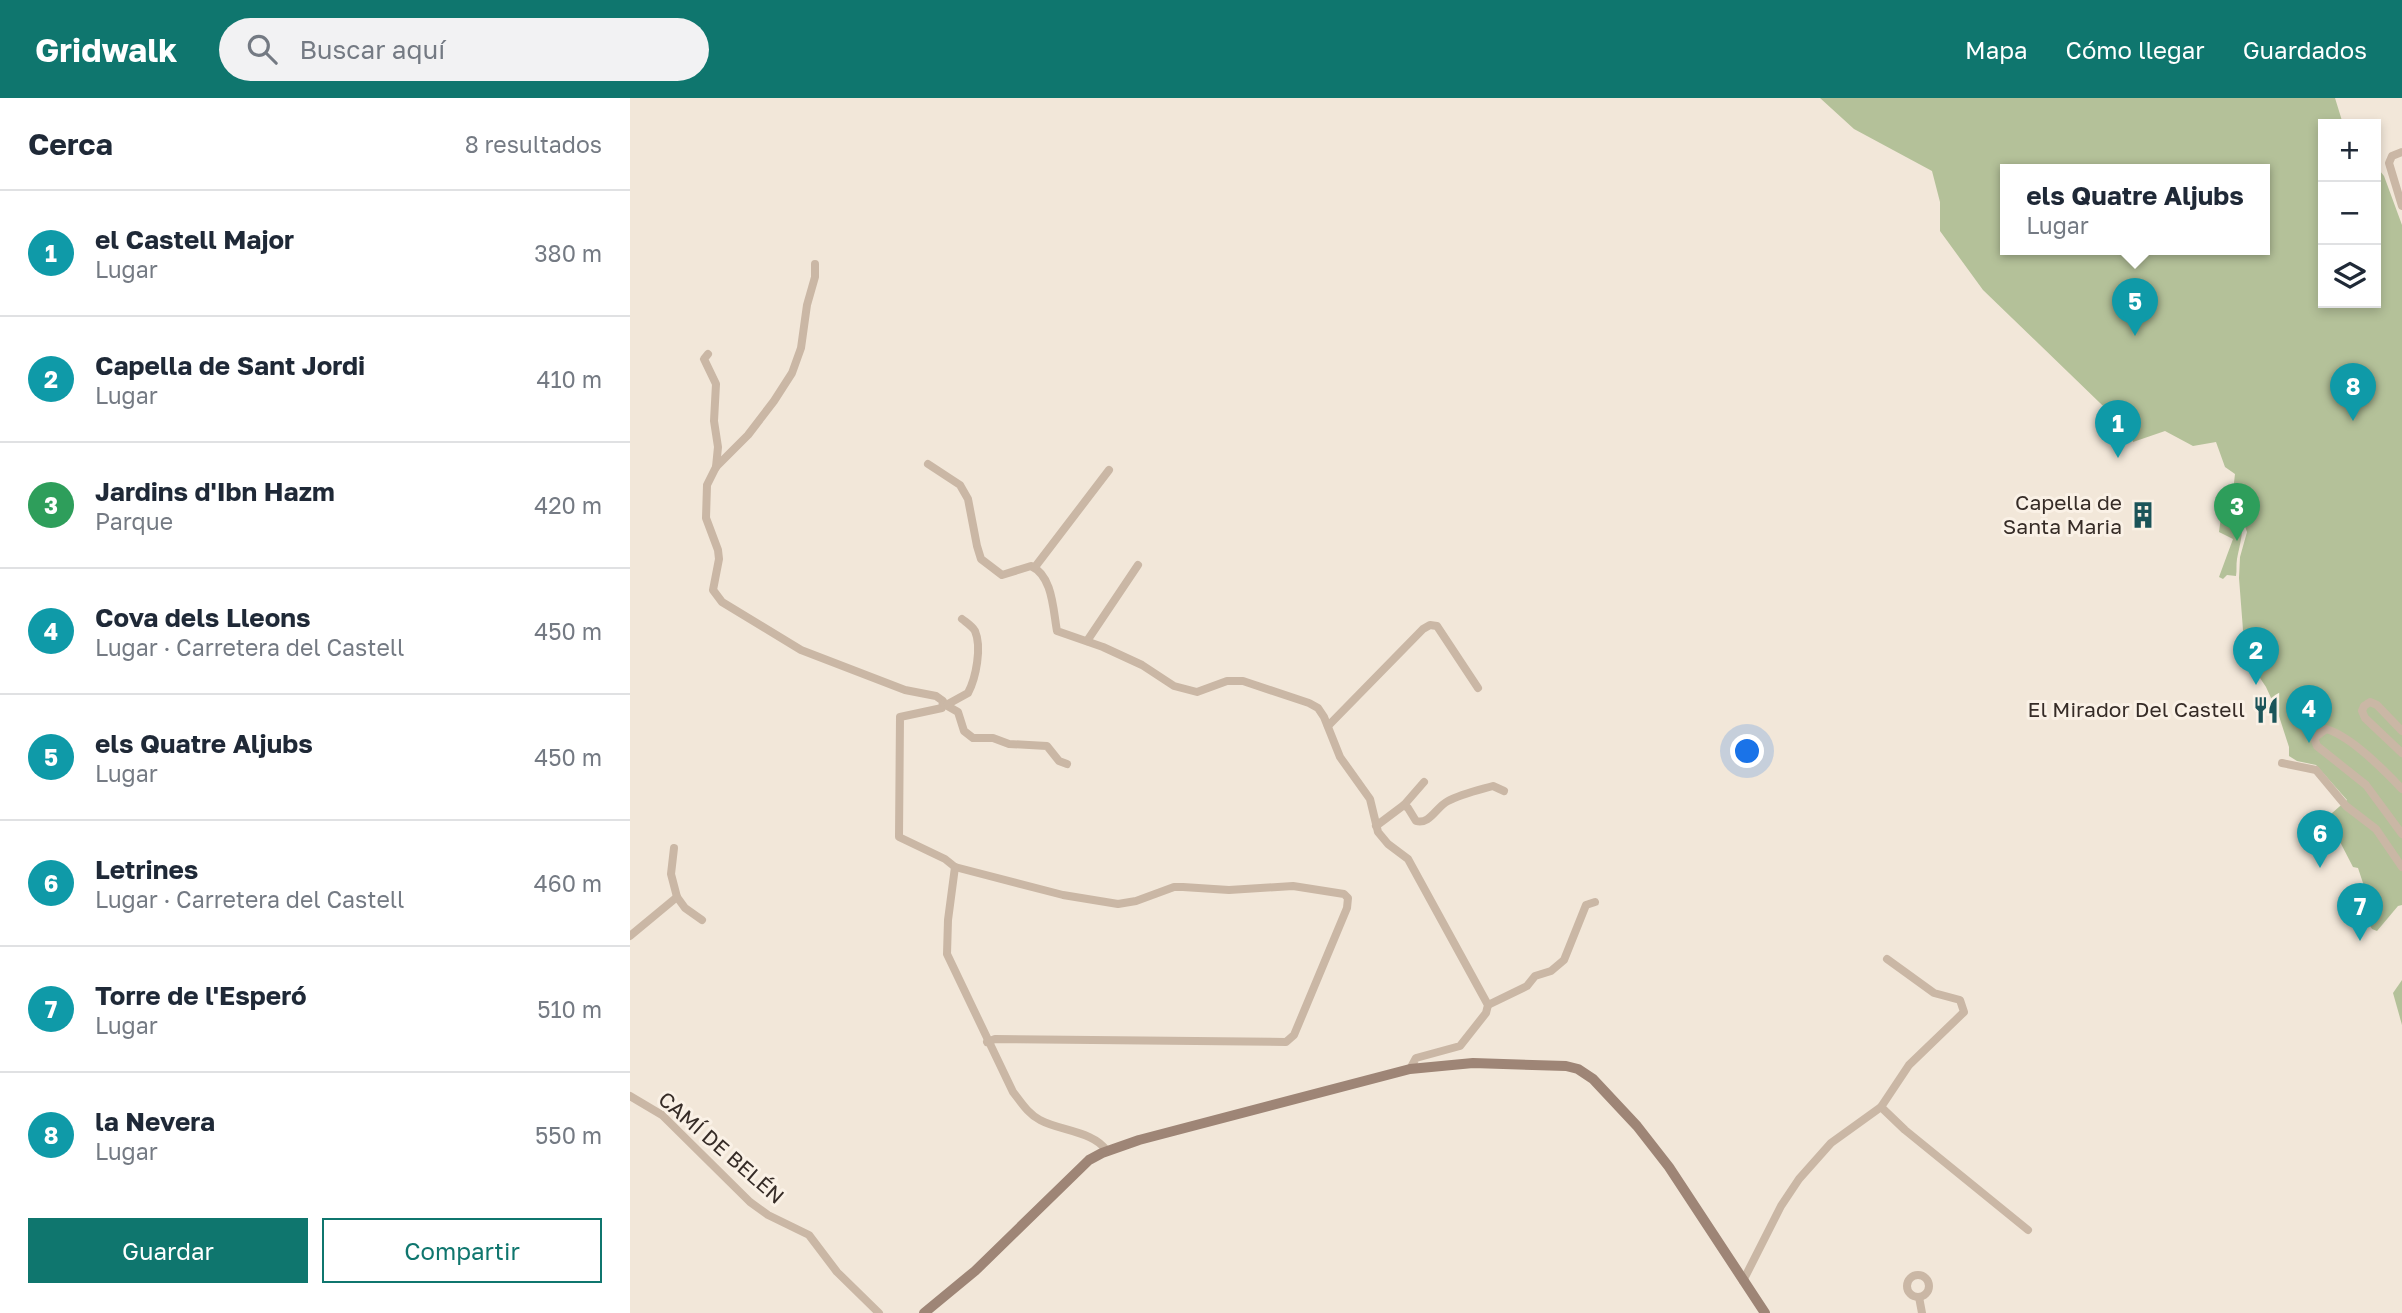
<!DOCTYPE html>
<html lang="es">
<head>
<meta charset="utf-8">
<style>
  body { margin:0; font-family:"Golos Text",sans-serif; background:#f2f2f3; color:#1f2937 }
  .controls { position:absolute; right:21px; top:21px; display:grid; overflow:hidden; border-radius:0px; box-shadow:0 4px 10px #0003 }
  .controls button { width:63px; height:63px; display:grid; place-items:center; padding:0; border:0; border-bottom:2px solid #e0e1e3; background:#fff; color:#1f2937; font:35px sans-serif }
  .you { position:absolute; left:1118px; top:654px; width:24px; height:24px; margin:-18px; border:5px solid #fff; border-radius:50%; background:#1a73e8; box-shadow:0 0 0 10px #1a73e833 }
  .badge { display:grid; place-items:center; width:46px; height:46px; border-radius:50%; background:#0f766e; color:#fff; font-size:23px; font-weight:700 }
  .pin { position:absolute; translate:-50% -58px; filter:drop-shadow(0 2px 4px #0008) }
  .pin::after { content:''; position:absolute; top:37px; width:24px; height:21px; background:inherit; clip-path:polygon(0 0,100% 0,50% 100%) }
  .popup { position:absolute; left:1370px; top:66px; width:270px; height:91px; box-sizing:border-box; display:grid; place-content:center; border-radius:0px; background:#fff; filter:drop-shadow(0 2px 5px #0005); font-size:23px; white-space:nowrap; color:#747a83 }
  .popup b { font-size:26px; color:#1f2937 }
  .popup::after { content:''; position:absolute; left:50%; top:100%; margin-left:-14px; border:14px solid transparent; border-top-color:#fff }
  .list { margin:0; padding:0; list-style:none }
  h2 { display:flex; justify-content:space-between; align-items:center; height:91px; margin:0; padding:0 28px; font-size:30px }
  h2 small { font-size:23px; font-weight:400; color:#747a83 }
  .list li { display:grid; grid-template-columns:46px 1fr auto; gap:21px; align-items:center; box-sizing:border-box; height:126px; padding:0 28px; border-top:2px solid #e0e1e3 }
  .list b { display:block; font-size:26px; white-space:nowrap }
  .list p { margin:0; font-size:23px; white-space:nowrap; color:#747a83 }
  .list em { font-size:23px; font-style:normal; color:#747a83 }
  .actions { display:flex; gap:14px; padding:21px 28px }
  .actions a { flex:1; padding:16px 0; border:2px solid #0f766e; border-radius:0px; text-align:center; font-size:24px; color:#0f766e }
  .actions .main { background:#0f766e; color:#fff }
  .icon { flex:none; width:38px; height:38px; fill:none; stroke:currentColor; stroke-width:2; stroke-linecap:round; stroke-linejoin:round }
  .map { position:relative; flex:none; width:1772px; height:1215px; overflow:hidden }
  header { display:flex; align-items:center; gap:42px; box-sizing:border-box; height:98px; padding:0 35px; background:#0f766e; color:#fff }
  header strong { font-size:33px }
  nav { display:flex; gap:38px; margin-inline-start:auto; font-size:24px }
  .search { width:490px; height:63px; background:#f2f2f3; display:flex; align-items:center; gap:18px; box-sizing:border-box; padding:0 24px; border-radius:38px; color:#747a83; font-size:26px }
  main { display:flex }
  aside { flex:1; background:#fff }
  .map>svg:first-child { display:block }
  .green { fill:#b4c199; fill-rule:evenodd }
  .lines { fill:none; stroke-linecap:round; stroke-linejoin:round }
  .street { stroke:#cab7a5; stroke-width:8 }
  .secondary { stroke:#9e8576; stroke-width:10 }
  .labels { text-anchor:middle; stroke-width:6; stroke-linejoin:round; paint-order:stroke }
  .poi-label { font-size:21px; fill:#362c27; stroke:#faf1e6; text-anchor:end }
  .street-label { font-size:21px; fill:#362c27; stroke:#faf1e6 }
</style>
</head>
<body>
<header>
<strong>Gridwalk</strong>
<div class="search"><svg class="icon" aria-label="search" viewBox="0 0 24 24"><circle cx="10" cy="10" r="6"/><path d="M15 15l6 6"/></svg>Buscar aquí</div>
<nav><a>Mapa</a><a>Cómo llegar</a><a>Guardados</a></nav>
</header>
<main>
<aside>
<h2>Cerca<small>8 resultados</small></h2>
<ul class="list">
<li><span class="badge" style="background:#0f9aa8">1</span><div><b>el Castell Major</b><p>Lugar</p></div><em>380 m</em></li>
<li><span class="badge" style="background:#0f9aa8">2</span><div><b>Capella de Sant Jordi</b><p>Lugar</p></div><em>410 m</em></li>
<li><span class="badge" style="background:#2e9e5b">3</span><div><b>Jardins d'Ibn Hazm</b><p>Parque</p></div><em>420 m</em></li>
<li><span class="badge" style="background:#0f9aa8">4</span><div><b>Cova dels Lleons</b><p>Lugar · Carretera del Castell</p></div><em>450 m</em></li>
<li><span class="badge" style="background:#0f9aa8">5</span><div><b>els Quatre Aljubs</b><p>Lugar</p></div><em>450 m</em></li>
<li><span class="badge" style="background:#0f9aa8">6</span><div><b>Letrines</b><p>Lugar · Carretera del Castell</p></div><em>460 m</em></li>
<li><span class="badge" style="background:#0f9aa8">7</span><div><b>Torre de l'Esperó</b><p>Lugar</p></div><em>510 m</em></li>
<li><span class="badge" style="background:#0f9aa8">8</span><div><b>la Nevera</b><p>Lugar</p></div><em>550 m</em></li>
</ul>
<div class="actions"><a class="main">Guardar</a><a>Compartir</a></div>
</aside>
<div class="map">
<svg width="1772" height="1215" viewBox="0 0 1772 1215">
  <rect width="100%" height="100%" fill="#f2e7d9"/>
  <g class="green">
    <path d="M1190,0H1705L1713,26H1693V205H1746V68L1754,78L1772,127V807L1768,808L1747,833L1742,831L1727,806L1728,798L1735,791L1728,770L1723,769L1708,740L1694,722L1717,702L1686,667L1667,663L1659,658V649L1648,615L1636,589L1628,577L1624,560L1613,532L1609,480L1610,459L1617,434L1603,393L1605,376L1595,369L1586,344L1563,348L1535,333L1503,344L1500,334L1353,192L1310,133V104L1302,73L1224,31ZM1376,72H1634V152H1376Z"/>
    <path d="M1598,406H1602C1618,423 1611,440 1607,461C1606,467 1607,472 1606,478L1597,477L1593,481L1589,479L1603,441L1589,434L1591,419Z"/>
    <polygon points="1772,882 1772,927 1763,895"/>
  </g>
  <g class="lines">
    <g class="street">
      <polyline points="1772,54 1762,58 1759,65 1772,108"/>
      <polyline points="185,166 185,179 177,207 171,250 162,275 144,303 118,337 86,369 77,387 76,420 88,452 89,461 83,492 92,504 171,552 275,592 306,598 313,603 312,610 270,619 269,739 315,761 325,769 433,797 488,806 506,803 544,789 553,789 599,792 663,788 714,796 718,800 717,810 664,937 656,944 365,941 357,944"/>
      <polyline points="78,256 74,261 86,286 84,323 88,349 86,369"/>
      <path d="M298,366L330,387L338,401L347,448L351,461L372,477L401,468C423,478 423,512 427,533L473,549L512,567L544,588L567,594L597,583H613L679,605L688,610L694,619L710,659L740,701L748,734L758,746L778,761L858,907L856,915L830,948L786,960L780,971"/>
      <polyline points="405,469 479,372"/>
      <polyline points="457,543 508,467"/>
      <polyline points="314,606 328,614 334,633 343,640 363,640 379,646 417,648 429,663 437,666"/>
      <path d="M318,606L338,595C346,580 352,549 345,533C342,528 337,525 332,521"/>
      <polyline points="698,628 793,531 800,527 807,528 848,590"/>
      <polyline points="1772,633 1747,607 1740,604 1734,608 1732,613 1735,620 1772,655"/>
      <polyline points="1652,665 1686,672 1716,708 1746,731 1772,769"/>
      <path d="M1772,691C1754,672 1721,638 1696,631L1684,640L1687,648L1736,687L1772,736"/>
      <path d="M774,707L778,710L786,723C800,727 806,709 818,703C831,696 849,692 863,688L874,693"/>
      <polyline points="746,728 774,707 794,684"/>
      <polyline points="44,750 41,776 47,799"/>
      <path d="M325,769L318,822L317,856L383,994C391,1004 398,1016 410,1022C430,1033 464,1033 477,1053"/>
      <polyline points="0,838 47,799 55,810 72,822"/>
      <polyline points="858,907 897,888 905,878 921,873 934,862 956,807 965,804"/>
      <polyline points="0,998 32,1017 120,1104 138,1117 179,1137 207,1174 249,1215"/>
      <polyline points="1251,1009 1275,1032 1398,1132"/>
      <circle cx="1288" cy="1188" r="11"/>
      <polyline points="1113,1183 1151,1108 1169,1081 1201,1045 1251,1009 1279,967 1334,914 1330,902 1304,895 1257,861"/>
      <polyline points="1289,1199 1292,1215"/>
    </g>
    <polyline class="secondary" points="294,1215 345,1173 459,1062 472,1055 509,1042 780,971 843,965 936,968 948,971 963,981 1007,1028 1039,1069 1135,1215"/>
  </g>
  <defs>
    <symbol id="building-bare" viewBox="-9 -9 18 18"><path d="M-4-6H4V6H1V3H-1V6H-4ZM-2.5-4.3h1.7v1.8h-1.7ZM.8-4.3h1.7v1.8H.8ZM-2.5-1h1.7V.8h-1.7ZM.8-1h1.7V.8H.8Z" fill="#1b5459" stroke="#faf1e6" stroke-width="2.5" paint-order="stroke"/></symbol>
    <symbol id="restaurant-bare" viewBox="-9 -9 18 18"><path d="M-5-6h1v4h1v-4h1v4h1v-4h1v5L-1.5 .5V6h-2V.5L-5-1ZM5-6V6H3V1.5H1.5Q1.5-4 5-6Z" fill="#1b5459" stroke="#faf1e6" stroke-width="2.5" paint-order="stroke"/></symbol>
  </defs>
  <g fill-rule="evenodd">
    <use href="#building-bare" x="1494" y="398" width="38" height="38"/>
    <use href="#restaurant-bare" x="1617" y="593" width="38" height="38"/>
  </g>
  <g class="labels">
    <g class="poi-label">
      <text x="1492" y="412">Capella de<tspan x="1492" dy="24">Santa Maria</tspan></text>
      <text x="1615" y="619">El Mirador Del Castell</text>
    </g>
    <g class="street-label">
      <text transform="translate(91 1050) rotate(41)" y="7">CAMÍ DE BELÉN</text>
    </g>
  </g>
</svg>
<div class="controls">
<button>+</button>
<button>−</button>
<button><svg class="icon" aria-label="layers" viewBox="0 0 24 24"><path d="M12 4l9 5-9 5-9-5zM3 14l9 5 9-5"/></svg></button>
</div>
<div class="you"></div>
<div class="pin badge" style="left:1488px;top:360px;background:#0f9aa8">1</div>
<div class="pin badge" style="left:1626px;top:587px;background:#0f9aa8">2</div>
<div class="pin badge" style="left:1607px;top:443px;background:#2e9e5b">3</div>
<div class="pin badge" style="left:1679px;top:645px;background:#0f9aa8">4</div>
<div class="pin badge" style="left:1505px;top:238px;background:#0f9aa8">5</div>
<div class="popup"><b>els Quatre Aljubs</b>Lugar</div>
<div class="pin badge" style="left:1690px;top:770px;background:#0f9aa8">6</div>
<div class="pin badge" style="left:1730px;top:843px;background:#0f9aa8">7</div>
<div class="pin badge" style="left:1723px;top:323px;background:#0f9aa8">8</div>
</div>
</main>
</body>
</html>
